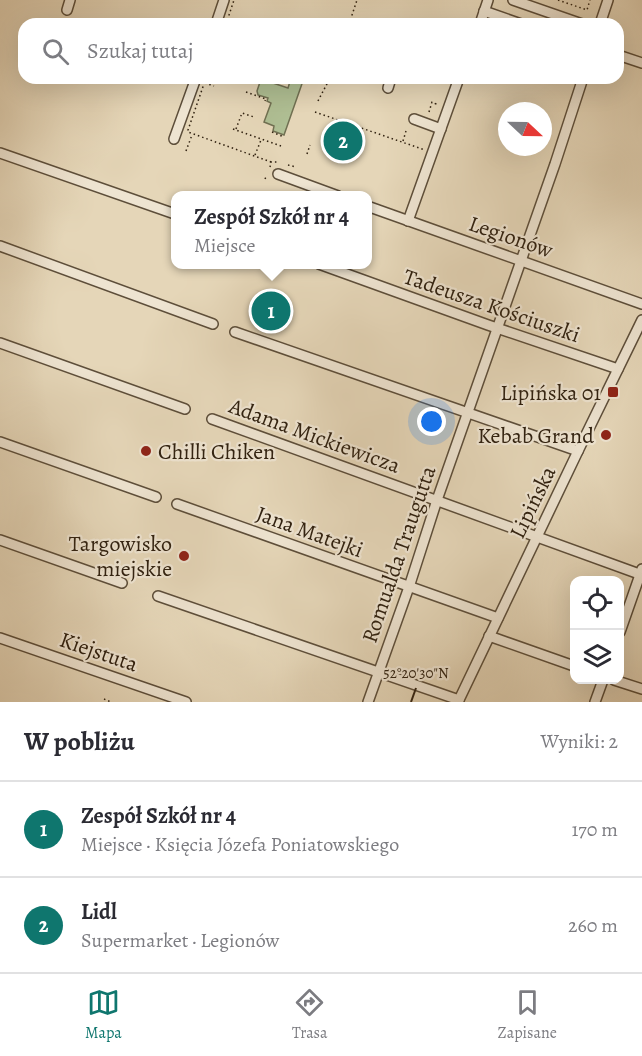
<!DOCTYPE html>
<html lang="pl">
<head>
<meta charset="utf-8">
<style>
  body { margin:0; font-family:Alegreya,serif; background:#f2f2f3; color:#2b2b33 }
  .controls { position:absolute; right:18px; bottom:18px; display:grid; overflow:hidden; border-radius:12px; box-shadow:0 6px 24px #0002 }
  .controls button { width:54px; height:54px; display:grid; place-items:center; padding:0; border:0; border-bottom:2px solid #e1e1e2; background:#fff; color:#2b2b33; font:30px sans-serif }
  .compass { position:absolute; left:498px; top:102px; width:54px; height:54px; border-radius:50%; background:#fff; box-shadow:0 6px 24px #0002; rotate:112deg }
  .you { position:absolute; left:432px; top:422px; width:21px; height:21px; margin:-15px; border:4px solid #fff; border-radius:50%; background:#1a73e8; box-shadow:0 0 0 9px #1a73e833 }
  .badge { display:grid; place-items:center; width:39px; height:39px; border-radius:50%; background:#0f766e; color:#fff; font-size:20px; font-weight:700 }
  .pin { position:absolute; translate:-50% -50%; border:3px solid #fff; box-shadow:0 2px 6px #0006 }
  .popup { position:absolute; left:171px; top:191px; width:201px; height:78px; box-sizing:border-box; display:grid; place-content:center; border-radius:12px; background:#fff; filter:drop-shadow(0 2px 4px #0005); font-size:20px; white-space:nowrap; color:#7c7c81 }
  .popup b { font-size:22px; color:#2b2b33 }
  .popup::after { content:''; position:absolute; left:50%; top:100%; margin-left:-12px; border:12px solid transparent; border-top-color:#fff }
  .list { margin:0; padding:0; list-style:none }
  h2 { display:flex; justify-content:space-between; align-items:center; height:78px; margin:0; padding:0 24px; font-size:26px }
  h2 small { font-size:20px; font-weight:400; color:#7c7c81 }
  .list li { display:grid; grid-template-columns:39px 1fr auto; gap:18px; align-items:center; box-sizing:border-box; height:96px; padding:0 24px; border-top:2px solid #e1e1e2 }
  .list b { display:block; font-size:22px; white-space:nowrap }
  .list p { margin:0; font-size:20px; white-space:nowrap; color:#7c7c81 }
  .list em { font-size:20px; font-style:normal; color:#7c7c81 }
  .icon { flex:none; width:33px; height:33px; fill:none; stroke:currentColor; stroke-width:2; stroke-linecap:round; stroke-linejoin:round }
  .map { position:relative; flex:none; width:642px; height:702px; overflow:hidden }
  .search { position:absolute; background:#fff; box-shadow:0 6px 24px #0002; left:18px; right:18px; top:18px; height:66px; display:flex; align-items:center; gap:15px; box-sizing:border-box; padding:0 21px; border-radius:18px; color:#7c7c81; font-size:22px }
  .sheet { height:270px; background:#fff }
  nav { display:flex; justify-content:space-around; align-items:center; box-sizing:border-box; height:84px; border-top:2px solid #e1e1e2; background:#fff; font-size:16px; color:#7c7c81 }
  nav a { display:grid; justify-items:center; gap:3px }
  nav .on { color:#0f766e }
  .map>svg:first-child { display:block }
  .green { fill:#afbf94; stroke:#707052; stroke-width:1.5 }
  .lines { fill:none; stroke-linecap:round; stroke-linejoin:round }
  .minor-casing { stroke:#5d4e3a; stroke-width:12 }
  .path { stroke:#302110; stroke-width:1.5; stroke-dasharray:1.5 3; stroke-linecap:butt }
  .minor { stroke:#eee4d1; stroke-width:9 }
  .ticks { fill:none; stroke:#302110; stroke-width:2 }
  .poi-dot { fill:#8f2418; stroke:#eee4d1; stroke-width:2 }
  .labels { text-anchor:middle; stroke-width:4.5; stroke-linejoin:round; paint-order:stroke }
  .street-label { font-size:22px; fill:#302110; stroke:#eee4d1 }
  .poi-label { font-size:22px; fill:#302110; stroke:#eee4d1; text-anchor:end }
  .ticks-label { font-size:15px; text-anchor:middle; fill:#302110; stroke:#eee4d1; stroke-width:4.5; stroke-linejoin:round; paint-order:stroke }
</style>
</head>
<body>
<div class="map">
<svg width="642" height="702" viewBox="0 0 642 702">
  <rect width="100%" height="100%" fill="#e5d6b8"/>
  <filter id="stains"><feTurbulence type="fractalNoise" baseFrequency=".00333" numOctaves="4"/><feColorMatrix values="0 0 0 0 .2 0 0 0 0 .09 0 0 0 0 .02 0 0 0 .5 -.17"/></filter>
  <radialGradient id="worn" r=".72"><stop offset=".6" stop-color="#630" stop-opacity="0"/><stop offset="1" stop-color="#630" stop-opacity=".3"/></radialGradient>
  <polygon class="green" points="291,78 304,78 284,135 273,131 274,126 264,122 271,103 267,101 268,98 258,95 257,91 261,79 288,88"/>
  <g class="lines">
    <defs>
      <g id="minor">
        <polyline points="513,0 582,24"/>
        <polyline points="67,10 70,0"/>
        <polyline points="484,11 521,24"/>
        <polyline points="216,24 224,0"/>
        <polyline points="480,24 488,0"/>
        <polyline points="600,24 608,0"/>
        <polyline points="618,55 642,63"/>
        <polyline points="388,88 391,78"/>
        <polyline points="414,119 441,129"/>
        <polyline points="174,139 196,78"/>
        <polyline points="0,153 175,214"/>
        <polyline points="278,174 338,196"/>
        <polyline points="367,206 642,304"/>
        <polyline points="408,221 459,78"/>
        <polyline points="0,246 213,324"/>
        <polyline points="319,264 488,325 618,369"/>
        <polyline points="235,332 578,451"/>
        <polyline points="0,343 185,409"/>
        <polyline points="212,419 642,575"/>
        <polyline points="0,442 156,497"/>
        <polyline points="177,504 498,618"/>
        <polyline points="0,540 122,583"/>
        <polyline points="158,596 459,700"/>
        <polyline points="620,632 642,569"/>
        <polyline points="489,636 574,666"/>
        <polyline points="0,638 186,702"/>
        <polyline points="614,680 642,689"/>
        <polyline points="368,702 409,587 437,500 555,164 583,78"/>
        <polyline points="458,702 578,451 642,320"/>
        <polyline points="595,702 603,680"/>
      </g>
    </defs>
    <use href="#minor" class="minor-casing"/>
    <g class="path">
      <polyline points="558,0 587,10 590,0"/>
      <polyline points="226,24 234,0"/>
      <polyline points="349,24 357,0"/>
      <polyline points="206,78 188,130 188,132 271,162"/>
      <polyline points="406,78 408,78"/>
      <polyline points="205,83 214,86"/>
      <polyline points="246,92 266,99 265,101"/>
      <polyline points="318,101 330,78"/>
      <polyline points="315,112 425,150"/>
      <polyline points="429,112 432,102 436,104 435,105"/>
      <polyline points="233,129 281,146"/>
      <polyline points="236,129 242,113 254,117"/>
      <polyline points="272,132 284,137"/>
      <polyline points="403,141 406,131"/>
      <polyline points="186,151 192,135"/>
      <polyline points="307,154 310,145"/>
      <polyline points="255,155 261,140"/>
      <polyline points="288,165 296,167"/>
      <polyline points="270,167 271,162 277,162"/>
      <polyline points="265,179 267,175"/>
      <polyline points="104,699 111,702"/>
    </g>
    <use href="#minor" class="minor"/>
  </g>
  <path class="ticks" d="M411,702L416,688"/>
  <g class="poi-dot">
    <rect x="607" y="386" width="12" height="12" rx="3"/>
    <circle cx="606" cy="435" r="6"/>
    <circle cx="146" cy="451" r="6"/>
    <circle cx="184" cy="556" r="6"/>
  </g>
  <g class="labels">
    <g class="street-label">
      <text transform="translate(511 236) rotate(19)" y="8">Legionów</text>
      <text transform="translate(492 305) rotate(19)" y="8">Tadeusza Kościuszki</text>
      <text transform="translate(315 435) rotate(20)" y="8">Adama Mickiewicza</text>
      <text transform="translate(532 502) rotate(-64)" y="8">Lipińska</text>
      <text transform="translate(310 531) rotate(20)" y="8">Jana Matejki</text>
      <text transform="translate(398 554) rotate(-71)" y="8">Romualda Traugutta</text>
      <text transform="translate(99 651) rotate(19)" y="8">Kiejstuta</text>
    </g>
    <g class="poi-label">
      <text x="601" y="400">Lipińska 01</text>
      <text x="594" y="443">Kebab Grand</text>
      <text x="158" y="459" text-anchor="start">Chilli Chiken</text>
      <text x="172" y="551">Targowisko<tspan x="172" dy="25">miejskie</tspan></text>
    </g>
  </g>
  <g class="ticks-label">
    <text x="416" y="678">52°20'30"N</text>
  </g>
  <rect width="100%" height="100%" filter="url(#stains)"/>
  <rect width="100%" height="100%" fill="url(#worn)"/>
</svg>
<div class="controls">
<button><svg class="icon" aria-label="locate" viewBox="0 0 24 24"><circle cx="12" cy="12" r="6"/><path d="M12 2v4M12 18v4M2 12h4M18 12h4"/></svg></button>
<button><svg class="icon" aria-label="layers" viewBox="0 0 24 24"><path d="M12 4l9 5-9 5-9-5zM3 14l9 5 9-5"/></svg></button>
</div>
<svg class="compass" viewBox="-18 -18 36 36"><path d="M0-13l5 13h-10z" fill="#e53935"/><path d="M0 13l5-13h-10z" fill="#7c7c81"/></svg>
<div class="you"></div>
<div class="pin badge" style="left:271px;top:311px">1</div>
<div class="popup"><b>Zespół Szkół nr 4</b>Miejsce</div>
<div class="pin badge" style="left:343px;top:141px">2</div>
<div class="search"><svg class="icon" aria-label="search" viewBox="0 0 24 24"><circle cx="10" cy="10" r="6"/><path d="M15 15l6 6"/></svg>Szukaj tutaj</div>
</div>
<section class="sheet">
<h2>W pobliżu<small>Wyniki: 2</small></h2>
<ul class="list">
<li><span class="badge">1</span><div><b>Zespół Szkół nr 4</b><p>Miejsce · Księcia Józefa Poniatowskiego</p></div><em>170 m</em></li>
<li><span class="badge">2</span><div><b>Lidl</b><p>Supermarket · Legionów</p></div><em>260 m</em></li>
</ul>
</section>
<nav>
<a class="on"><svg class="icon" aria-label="map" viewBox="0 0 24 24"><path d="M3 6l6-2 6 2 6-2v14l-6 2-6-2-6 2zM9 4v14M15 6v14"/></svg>Mapa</a>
<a><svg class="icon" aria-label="directions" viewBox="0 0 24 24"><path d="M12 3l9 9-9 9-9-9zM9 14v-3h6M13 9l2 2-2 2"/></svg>Trasa</a>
<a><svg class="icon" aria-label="saved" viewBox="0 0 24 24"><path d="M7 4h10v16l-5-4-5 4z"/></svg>Zapisane</a>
</nav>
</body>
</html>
